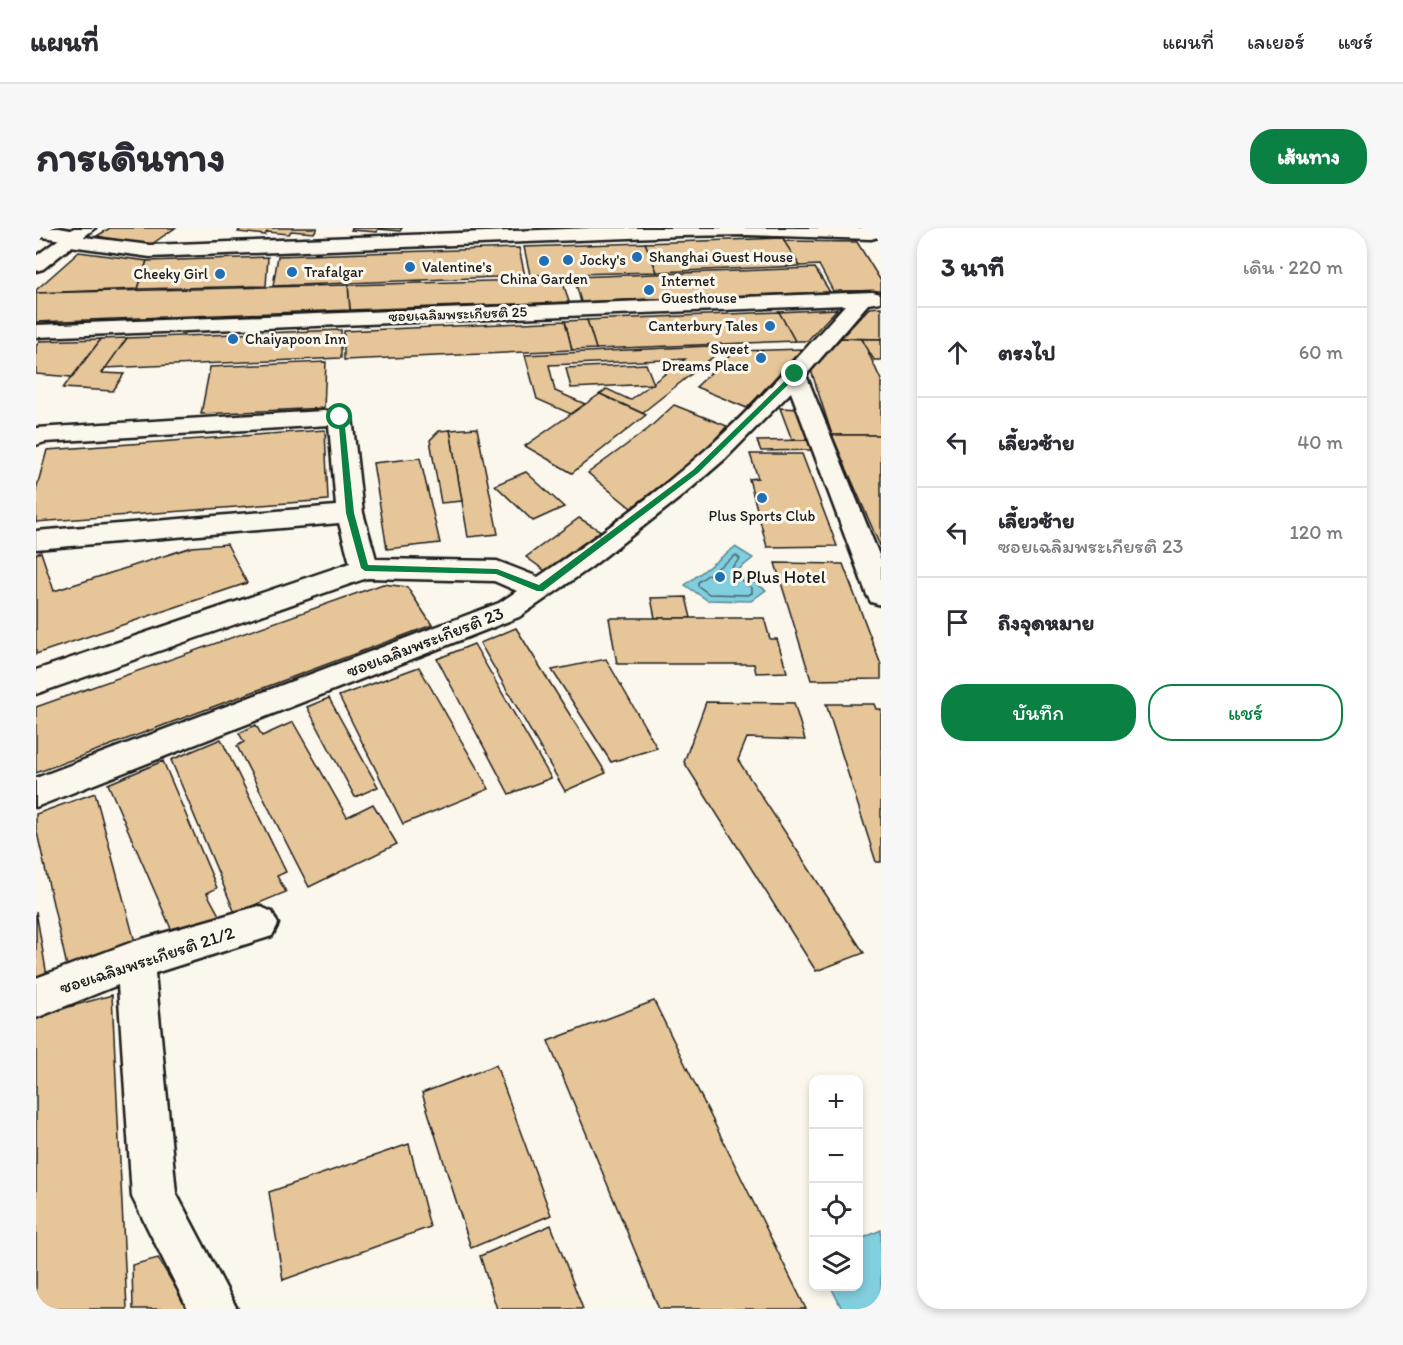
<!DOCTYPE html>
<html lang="th">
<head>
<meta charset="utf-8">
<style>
  body { margin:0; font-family:Itim,"Playpen Sans Thai",sans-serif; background:#f7f7f7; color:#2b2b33 }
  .controls { position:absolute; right:18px; bottom:18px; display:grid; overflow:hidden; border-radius:12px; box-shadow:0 3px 9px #0003 }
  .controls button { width:54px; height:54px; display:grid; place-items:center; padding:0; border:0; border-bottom:2px solid #e1e1e2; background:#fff; color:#2b2b33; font:30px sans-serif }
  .stop { position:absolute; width:18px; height:18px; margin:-14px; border:4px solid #0b8043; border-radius:50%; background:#fff }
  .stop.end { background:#0b8043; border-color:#fff; box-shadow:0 2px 6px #0008 }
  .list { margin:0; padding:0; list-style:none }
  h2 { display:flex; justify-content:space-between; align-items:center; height:78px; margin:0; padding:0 24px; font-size:26px }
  h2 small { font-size:20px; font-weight:400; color:#7c7c81 }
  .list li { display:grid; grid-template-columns:39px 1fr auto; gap:18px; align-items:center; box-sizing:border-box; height:90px; padding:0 24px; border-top:2px solid #e1e1e2 }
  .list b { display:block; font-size:22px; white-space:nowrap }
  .list p { margin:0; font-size:20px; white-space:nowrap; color:#7c7c81 }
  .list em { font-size:20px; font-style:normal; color:#7c7c81 }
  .actions { display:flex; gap:12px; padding:18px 24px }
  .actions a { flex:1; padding:14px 0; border:2px solid #0b8043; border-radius:24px; text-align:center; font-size:21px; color:#0b8043 }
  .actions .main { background:#0b8043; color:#fff }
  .icon { flex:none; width:33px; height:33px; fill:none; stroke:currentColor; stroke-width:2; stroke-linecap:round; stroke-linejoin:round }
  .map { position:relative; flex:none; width:845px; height:1081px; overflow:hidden; border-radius:24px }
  header { display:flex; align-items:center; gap:36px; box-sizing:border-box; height:84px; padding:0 30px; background:#fff; border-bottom:2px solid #e1e1e2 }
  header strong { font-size:28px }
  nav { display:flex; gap:33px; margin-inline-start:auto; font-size:21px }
  .intro { display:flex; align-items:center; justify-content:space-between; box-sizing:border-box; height:144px; padding:0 36px }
  h1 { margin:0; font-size:42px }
  .button { padding:15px 27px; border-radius:24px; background:#0b8043; color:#fff; font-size:21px; font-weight:700 }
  main { display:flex; gap:36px; padding:0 36px }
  aside { flex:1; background:#fff; border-radius:24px; box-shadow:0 3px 9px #0003 }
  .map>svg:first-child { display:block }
  .water { fill:#81cedf; stroke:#598791; stroke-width:1.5 }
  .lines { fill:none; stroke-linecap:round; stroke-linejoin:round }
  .shore { stroke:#44636a; stroke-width:1.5 }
  .building { fill:#e6c699; stroke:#1c1c1c; stroke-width:1.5 }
  .minor-casing { stroke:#1c1c1c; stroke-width:5 }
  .major-casing { stroke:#1c1c1c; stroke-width:5 }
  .minor { fill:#fbf7ec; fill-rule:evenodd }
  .major { fill:#fbf7ec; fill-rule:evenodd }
  .route { fill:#0b8043 }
  .poi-dot { fill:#1f6fb2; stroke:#fbf7ec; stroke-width:2 }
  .labels { text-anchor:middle; stroke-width:6; stroke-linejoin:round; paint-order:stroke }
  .far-poi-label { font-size:15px; fill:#1c1c1c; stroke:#fbf7ec; text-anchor:start }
  .far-street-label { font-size:15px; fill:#1c1c1c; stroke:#fbf7ec }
  .poi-label { font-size:18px; fill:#1c1c1c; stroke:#fbf7ec; text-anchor:start }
  .street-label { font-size:18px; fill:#1c1c1c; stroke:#fbf7ec }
</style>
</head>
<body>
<header>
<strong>แผนที่</strong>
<nav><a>แผนที่</a><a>เลเยอร์</a><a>แชร์</a></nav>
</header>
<div class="intro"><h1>การเดินทาง</h1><a class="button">เส้นทาง</a></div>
<main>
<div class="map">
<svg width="845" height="1081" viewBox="0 0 845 1081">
  <rect width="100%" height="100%" fill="#fbf7ec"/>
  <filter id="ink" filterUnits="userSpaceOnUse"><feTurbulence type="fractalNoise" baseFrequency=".0167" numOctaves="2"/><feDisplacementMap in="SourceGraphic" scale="12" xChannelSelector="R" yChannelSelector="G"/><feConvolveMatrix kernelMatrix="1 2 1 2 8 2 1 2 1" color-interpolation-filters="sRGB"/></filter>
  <g filter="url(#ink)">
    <g class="water">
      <polygon points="699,319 717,330 701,343 730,362 715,373 671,372 649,357"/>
      <polygon points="845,1002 845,1081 806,1081 795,1059 822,1058 823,1012"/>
    </g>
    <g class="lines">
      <polygon class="shore" points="700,327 704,331 696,339 696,345 716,360 716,365 712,367 673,366 662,358 662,354"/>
    </g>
    <g class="building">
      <polygon points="74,0 139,0 113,18 61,8"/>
      <polygon points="205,0 281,0 278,5 255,3 253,6 231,4 229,7 202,4"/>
      <polygon points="316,0 366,0 364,3 342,1 341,4 315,2"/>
      <polygon points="747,10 764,38 621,44 609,15"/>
      <polygon points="748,13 821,14 845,53 845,63 797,63 783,37 764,38"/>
      <polygon points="609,15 621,44 494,47 488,19"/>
      <polygon points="483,20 489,48 237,58 242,28"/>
      <polygon points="43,24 111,33 102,61 0,65 0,62"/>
      <polygon points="232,29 230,58 102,61 111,33"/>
      <polygon points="779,40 794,64 545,74 538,49"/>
      <polygon points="526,51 533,74 314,82 312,57"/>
      <polygon points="312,57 314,82 0,94 0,65"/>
      <polygon points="845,79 845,111 805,110 833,80"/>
      <polygon points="801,81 771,113 759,113 743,84"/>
      <polygon points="743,84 759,113 560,121 551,92"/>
      <polygon points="551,92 560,121 536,122 529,93"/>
      <polygon points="529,93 536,122 308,132 308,103"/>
      <polygon points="305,102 305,130 68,140 91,110"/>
      <polygon points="91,110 66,145 88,146 77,163 27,160 65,111"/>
      <polygon points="805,110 826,111 845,152 845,207 796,207 775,142"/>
      <polygon points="65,111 36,149 0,146 0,118 4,113"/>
      <polygon points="826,111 845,111 845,132 838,132"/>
      <polygon points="673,118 678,128 606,185 564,166 571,161 594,172 649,131 513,137 519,163 549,176 535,186 501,171 489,127"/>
      <polygon points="766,121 711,180 660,159 698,123"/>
      <polygon points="290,134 288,180 165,186 174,139"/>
      <polygon points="610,136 618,156 535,160 530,140"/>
      <polygon points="564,166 610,187 536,245 489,218"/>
      <polygon points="638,177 691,198 667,225 595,280 552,245 612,201"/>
      <polygon points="744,180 764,181 774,212 756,212"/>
      <polygon points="441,200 462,306 432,309 414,202"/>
      <polygon points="289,202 292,272 0,294 0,262 11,222"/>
      <polygon points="414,202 426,273 405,275 394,212 403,203"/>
      <polygon points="796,207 845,207 845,320"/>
      <polygon points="774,212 779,222 725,223 721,213"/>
      <polygon points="714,226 766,226 801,318 731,319 713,251 722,250"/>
      <polygon points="384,230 404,315 351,321 337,235"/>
      <polygon points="490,244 528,279 497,293 459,257"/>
      <polygon points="543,290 565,303 511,344 490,329"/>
      <polygon points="191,316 211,355 0,426 0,326 5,324 18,363 156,319"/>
      <polygon points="739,335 807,336 845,437 845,451 775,452"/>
      <polygon points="347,356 371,359 396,397 0,545 0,479"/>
      <polygon points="650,369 655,390 619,390 615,370"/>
      <polygon points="573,390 728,390 734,411 741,411 751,444 720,445 718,436 581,436"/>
      <polygon points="480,400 570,545 529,563 444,415"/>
      <polygon points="438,416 515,550 473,566 401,431"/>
      <polygon points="570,431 621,520 575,534 516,442"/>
      <polygon points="383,439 453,561 367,596 303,468"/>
      <polygon points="293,470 342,559 319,569 271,479"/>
      <polygon points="670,474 758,475 769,512 711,510 702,532 828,725 780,743 648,534"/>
      <polygon points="790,476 838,476 840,481 845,481 845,634 840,634"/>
      <polygon points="257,494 311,589 337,576 361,616 273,659 201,518 208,514 203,505 220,497 226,508"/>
      <polygon points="185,511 250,644 241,648 250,664 199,685 135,532"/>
      <polygon points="127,533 181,660 171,665 184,689 139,710 72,556"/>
      <polygon points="59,565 99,714 32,743 0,600 0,586"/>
      <polygon points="0,683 12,754 0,759"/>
      <polygon points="76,767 91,1081 0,1081 0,788"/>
      <polygon points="618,773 770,1081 623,1081 512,813"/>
      <polygon points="460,837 515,987 435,1020 386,865"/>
      <polygon points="373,916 394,999 247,1052 233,964"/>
      <polygon points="515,997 547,1081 461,1081 444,1028"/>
      <polygon points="122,1030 152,1081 97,1081 96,1037"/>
    </g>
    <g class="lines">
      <defs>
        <g id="minor">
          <polygon points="0,0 23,0 46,4 48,9 114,17 555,0 837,0 844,5 842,9 835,11 711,7 644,8 114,29 27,17 26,12 0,8"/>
          <path d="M837,64L844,66V74L832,76L770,147L845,332V377L835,374L831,367L755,164L690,230L646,268L554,340L483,389L0,579V550L463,375L481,363L458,353L331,350L0,466V442L314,335L303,295L0,321V303L300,278L293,197L9,214L0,217V200L304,182L312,184L316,189L327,285L340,331L461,333L502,349C561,309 620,266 673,219C722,175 765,126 809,77L0,109V97Z"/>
          <polygon points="223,678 236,684 242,696 236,708 119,745 140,965 201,1081 152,1081 96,969 82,757 0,790 0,750 99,713"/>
        </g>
        <polygon id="major" points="38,0 59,0 7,41 0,43 0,28"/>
      </defs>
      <use href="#minor" class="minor-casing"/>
      <use href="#major" class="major-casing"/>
      <use href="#minor" class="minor"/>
      <use href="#major" class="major"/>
    </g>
  </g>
  <polygon class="route" points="757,145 763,146 662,245 507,363 501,363 460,346 329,343 325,340 310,285 302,187 308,189 318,285 332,337 461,341 503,357 657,242"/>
  <g class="poi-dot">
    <circle cx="601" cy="29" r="6"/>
    <circle cx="532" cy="32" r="6"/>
    <circle cx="508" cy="33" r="6"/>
    <circle cx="374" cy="39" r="6"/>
    <circle cx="256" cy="44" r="6"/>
    <circle cx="184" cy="46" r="6"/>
    <circle cx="613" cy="62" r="6"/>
    <circle cx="734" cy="98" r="6"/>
    <circle cx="197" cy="111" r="6"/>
    <circle cx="725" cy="130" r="6"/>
    <circle cx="726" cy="270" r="6"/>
    <circle cx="684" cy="349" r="6"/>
  </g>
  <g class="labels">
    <g class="far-poi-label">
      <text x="613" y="34">Shanghai Guest House</text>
      <text x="544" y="37">Jocky's</text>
      <text x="386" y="44">Valentine's</text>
      <text x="268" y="49">Trafalgar</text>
      <text x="172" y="51" text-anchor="end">Cheeky Girl</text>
      <text x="508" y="56" text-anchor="middle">China Garden</text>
      <text x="625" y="58">Internet<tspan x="625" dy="17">Guesthouse</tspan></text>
      <text x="722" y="103" text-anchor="end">Canterbury Tales</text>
      <text x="209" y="116">Chaiyapoon Inn</text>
      <text x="713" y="126" text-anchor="end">Sweet<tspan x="713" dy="17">Dreams Place</tspan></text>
      <text x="726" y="293" text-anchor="middle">Plus Sports Club</text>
    </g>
    <g class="far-street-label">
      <text transform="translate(422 86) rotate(-2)" y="5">ซอยเฉลิมพระเกียรติ 25</text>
    </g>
    <g class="poi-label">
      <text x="696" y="355">P Plus Hotel</text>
    </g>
    <g class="street-label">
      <text transform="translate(389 414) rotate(-21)" y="6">ซอยเฉลิมพระเกียรติ 23</text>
      <text transform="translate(111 732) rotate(-18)" y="6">ซอยเฉลิมพระเกียรติ 21/2</text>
    </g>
  </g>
</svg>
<div class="controls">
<button>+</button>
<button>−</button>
<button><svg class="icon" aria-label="locate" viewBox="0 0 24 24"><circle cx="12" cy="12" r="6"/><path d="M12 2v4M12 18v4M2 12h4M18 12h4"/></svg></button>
<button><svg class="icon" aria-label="layers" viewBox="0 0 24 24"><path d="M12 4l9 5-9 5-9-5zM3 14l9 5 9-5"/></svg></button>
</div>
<div class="stop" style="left:304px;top:189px"></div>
<div class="stop end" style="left:759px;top:146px"></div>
</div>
<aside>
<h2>3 นาที<small>เดิน · 220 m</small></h2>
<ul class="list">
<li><svg class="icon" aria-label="ahead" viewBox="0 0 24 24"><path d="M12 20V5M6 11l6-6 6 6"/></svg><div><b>ตรงไป</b></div><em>60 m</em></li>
<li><svg class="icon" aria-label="left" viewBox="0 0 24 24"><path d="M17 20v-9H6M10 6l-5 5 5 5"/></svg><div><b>เลี้ยวซ้าย</b></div><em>40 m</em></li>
<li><svg class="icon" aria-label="left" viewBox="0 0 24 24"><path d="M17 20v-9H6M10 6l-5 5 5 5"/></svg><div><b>เลี้ยวซ้าย</b><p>ซอยเฉลิมพระเกียรติ 23</p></div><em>120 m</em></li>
<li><svg class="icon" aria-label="arrive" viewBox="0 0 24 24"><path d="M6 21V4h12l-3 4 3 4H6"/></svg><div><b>ถึงจุดหมาย</b></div></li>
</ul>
<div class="actions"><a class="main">บันทึก</a><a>แชร์</a></div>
</aside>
</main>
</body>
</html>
